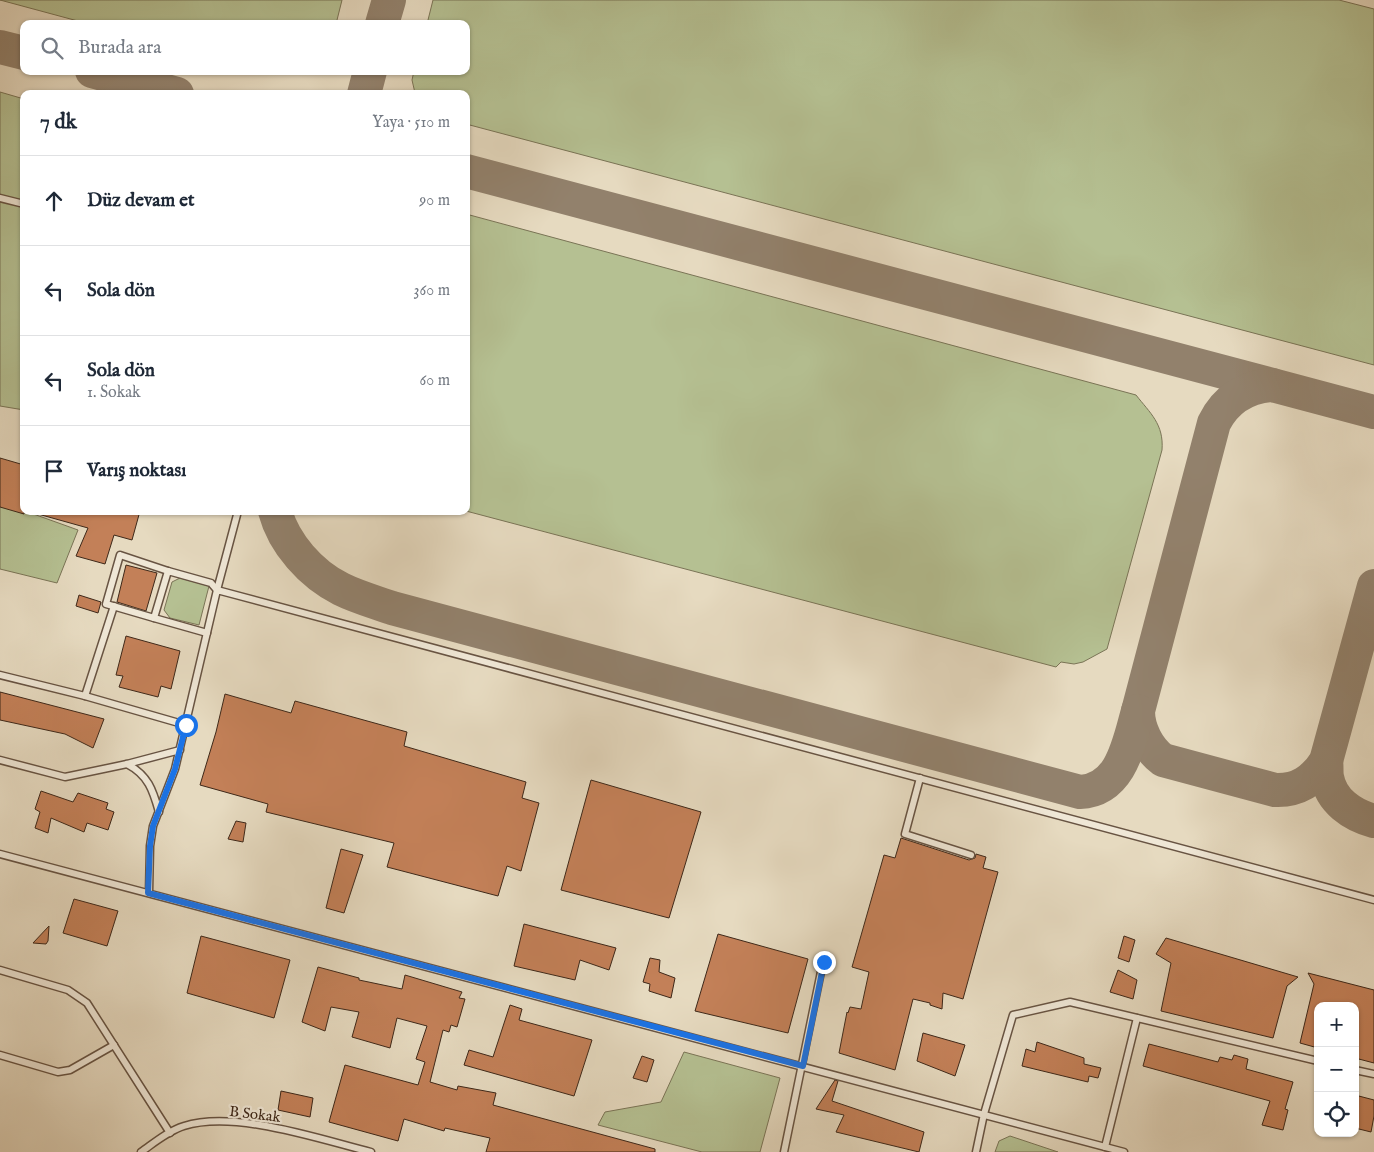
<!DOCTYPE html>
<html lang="tr">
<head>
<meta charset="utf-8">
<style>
  body { margin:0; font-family:"IM FELL English",serif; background:#f6f6f7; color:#1f2937 }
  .controls { position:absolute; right:15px; bottom:15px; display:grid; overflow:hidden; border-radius:10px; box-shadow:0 1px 4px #0004 }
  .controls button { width:45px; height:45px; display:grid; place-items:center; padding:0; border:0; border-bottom:1px solid #e0e1e3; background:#fff; color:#1f2937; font:25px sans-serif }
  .stop { position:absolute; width:15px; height:15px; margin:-11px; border:4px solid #1a73e8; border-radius:50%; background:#fff }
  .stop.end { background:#1a73e8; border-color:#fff; box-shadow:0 1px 5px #0008 }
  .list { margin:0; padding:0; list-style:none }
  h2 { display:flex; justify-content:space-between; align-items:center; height:65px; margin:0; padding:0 20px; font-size:21px }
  h2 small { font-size:16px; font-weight:400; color:#747a83 }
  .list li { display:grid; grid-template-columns:32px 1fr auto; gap:15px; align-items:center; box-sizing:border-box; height:90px; padding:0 20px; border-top:1px solid #e0e1e3 }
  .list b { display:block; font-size:19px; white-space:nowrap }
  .list p { margin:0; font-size:16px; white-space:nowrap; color:#747a83 }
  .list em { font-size:16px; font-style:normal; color:#747a83 }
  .icon { flex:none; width:28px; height:28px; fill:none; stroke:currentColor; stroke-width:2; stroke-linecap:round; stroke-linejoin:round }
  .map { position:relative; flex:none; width:1374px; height:1152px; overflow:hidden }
  .search { position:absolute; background:#fff; box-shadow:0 1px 4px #0004; left:20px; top:20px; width:450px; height:55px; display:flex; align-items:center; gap:12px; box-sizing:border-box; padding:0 18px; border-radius:10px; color:#747a83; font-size:19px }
  .panel { position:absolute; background:#fff; box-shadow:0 1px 4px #0004; left:20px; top:90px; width:450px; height:425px; border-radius:10px }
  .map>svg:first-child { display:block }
  .green { fill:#b5c092; stroke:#7a7456 }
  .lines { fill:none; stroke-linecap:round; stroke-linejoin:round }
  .taxiway { stroke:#92816c; stroke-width:34 }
  .building { fill:#c38058; stroke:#3e2819 }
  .lane-casing { stroke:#685443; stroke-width:9 }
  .lane { stroke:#efe7d6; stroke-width:6 }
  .route { stroke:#1a73e8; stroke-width:6 }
  .labels { text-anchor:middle; stroke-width:4.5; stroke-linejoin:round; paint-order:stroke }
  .street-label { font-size:15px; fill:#3e2819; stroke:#efe7d6 }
</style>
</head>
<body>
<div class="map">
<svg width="1374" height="1152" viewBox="0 0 1374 1152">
  <rect width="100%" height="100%" fill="#e6dac0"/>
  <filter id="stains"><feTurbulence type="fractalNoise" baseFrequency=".004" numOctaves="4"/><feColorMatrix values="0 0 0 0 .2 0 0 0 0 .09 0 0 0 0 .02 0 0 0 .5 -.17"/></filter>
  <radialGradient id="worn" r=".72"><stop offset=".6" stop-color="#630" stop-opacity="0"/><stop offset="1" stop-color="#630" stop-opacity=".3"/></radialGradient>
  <g class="green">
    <polygon points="0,0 342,0 336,24 89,24"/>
    <polygon points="433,0 1339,0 1374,9 1374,365 466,124 466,94 415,93 412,80 414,71 466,71 466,24 427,24"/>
    <polygon points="0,92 24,99 24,410 0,406"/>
    <path d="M466,214L1136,395C1150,413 1164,424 1162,450L1107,649L1083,662L1074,664L1061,662L1056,667L466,511Z"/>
    <polygon points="0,502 78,530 57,583 0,569"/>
    <polygon points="180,578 209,586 199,625 170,618 164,610 172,582"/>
    <polygon points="684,1052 780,1078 760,1152 702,1152 598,1125 605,1112 661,1102"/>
    <polygon points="1010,1136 1058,1152 995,1152 999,1141"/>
  </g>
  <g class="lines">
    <g class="taxiway">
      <polyline points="382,24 389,0"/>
      <polyline points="0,47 24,53"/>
      <polyline points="92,71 177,94"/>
      <polyline points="364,94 370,71"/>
      <polyline points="466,171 1374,412"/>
      <path d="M1272,385C1246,387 1226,399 1214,423L1138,711C1138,729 1148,749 1163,760L1275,790C1298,791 1314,780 1326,761L1374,586"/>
      <path d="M275,511C284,544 311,574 341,589C357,597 375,602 392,608L1080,792C1122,790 1129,742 1138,711"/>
      <path d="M1326,761C1327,766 1326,772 1327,777C1331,801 1352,815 1374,821"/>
    </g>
  </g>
  <g class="building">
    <polygon points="0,458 24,465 24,514 0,507"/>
    <polygon points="38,511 140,511 132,540 114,535 105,564 76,556 88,528 38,514"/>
    <polygon points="126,565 157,573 146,611 117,602"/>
    <polygon points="79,595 101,602 98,613 76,606"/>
    <polygon points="126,636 180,651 171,689 161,686 158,697 119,687 123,676 116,675"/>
    <polygon points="0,692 104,719 93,748 65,734 0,720"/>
    <polygon points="225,694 291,713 295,701 407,732 404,746 526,782 522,798 539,803 521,871 507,866 498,896 387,867 394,843 266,812 268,804 200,785 216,732"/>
    <polygon points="591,780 701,812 669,918 561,890"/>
    <polygon points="41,791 73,802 78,793 108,803 106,809 114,812 108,830 87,823 84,832 51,818 48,833 35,828 40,812 35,809"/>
    <polygon points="236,821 246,823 243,842 228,839"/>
    <polygon points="901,838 969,860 975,858 976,854 986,857 983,868 998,872 963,999 943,993 942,1009 930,1005 930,1003 913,999 895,1070 839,1053 847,1012 848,1013 850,1007 861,1009 869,972 852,967 884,855 895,858"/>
    <polygon points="341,849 363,855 344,913 326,908"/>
    <polygon points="74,899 118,911 107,946 63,933"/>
    <polygon points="524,924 616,948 609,970 580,960 575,980 514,966"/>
    <polygon points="49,926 48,941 46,944 33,943"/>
    <polygon points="718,934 808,959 788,1033 695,1011"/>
    <polygon points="201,936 290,960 274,1018 187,993"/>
    <polygon points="1124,936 1135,940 1129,962 1118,958"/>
    <polygon points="1166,938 1298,977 1287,986 1273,1038 1161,1011 1171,963 1156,954"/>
    <polygon points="650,958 660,960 659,972 675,978 671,998 649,991 650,984 643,982"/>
    <polygon points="318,967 359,978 359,980 402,989 405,975 462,992 459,998 465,999 457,1027 451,1025 449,1032 443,1030 430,1082 457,1090 458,1086 496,1093 493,1105 655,1149 655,1152 486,1152 490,1138 445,1128 444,1131 404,1119 398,1141 329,1122 345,1065 418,1085 425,1062 416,1059 427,1026 397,1018 390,1048 352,1037 359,1012 331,1007 325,1031 302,1022"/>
    <polygon points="1118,970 1137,980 1133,999 1110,992"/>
    <polygon points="1308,973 1374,990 1374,1063 1355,1058 1355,1006 1318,1006 1318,1048 1300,1043 1314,984"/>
    <polygon points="510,1005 522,1009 519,1020 592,1040 574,1096 464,1065 469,1050 493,1057"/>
    <polygon points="923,1033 965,1045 955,1076 917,1061"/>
    <polygon points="1037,1042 1084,1058 1084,1064 1101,1068 1098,1078 1089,1076 1088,1082 1022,1066 1026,1049 1035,1052"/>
    <polygon points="1149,1044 1218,1062 1220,1057 1232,1060 1234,1055 1248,1059 1246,1069 1293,1082 1285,1109 1288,1110 1283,1130 1262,1125 1270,1101 1143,1066"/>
    <polygon points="642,1056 654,1060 647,1082 633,1078"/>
    <polygon points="835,1080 838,1081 832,1101 924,1132 919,1152 836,1132 844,1115 816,1109"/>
    <polygon points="281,1091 313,1098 310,1117 278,1110"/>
    <polygon points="1355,1095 1374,1100 1374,1116 1371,1132 1355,1128"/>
  </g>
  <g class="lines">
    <defs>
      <g id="lane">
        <polyline points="0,198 24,204"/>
        <polyline points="217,590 238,511"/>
        <polyline points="154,618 106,604 120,555 168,571"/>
        <polyline points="207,633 154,618 168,571 211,583 217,590"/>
        <polyline points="0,675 85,696 186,725"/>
        <polyline points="85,696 114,606"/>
        <polyline points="0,760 65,777 127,764 180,750"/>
        <path d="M127,764C148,775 153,790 159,812"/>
        <polyline points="920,778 905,834 971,855"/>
        <polyline points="0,854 1124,1152"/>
        <polyline points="149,893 150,846 153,826 175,769 217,590 1374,900"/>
        <polyline points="0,970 68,990 87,1003 170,1133"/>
        <polyline points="0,1055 58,1072 70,1070 114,1045"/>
        <polyline points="1355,1070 1374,1074"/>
        <polyline points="1105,1147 1137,1018"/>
        <path d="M141,1152C154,1143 168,1131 184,1126C235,1110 319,1139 371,1152"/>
        <polyline points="784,1152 823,962"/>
        <polyline points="976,1152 984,1114 1013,1015 1070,1002 1318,1061"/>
      </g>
    </defs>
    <use href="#lane" class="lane-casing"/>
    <use href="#lane" class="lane"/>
  </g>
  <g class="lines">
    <polyline class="route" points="186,725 175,769 153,826 150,846 148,893 803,1066 824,962"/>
  </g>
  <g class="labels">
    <g class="street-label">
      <text transform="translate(255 1114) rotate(7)" y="5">B Sokak</text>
    </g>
  </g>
  <rect width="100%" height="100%" filter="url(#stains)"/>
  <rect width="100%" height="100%" fill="url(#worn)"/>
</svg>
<div class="controls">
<button>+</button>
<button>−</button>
<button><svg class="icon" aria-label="locate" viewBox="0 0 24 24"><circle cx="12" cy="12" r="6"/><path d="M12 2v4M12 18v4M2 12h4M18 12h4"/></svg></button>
</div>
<div class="stop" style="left:186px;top:725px"></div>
<div class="stop end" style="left:824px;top:962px"></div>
<div class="search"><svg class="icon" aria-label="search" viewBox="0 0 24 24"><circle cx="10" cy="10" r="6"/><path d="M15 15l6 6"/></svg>Burada ara</div>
<section class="panel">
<h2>7 dk<small>Yaya · 510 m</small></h2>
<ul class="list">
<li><svg class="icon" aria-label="ahead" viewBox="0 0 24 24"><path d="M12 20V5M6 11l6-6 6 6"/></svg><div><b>Düz devam et</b></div><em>90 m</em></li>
<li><svg class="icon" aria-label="left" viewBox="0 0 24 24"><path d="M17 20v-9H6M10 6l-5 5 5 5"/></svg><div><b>Sola dön</b></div><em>360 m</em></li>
<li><svg class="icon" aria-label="left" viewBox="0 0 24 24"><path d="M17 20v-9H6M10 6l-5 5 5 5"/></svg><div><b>Sola dön</b><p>1. Sokak</p></div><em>60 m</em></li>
<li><svg class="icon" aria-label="arrive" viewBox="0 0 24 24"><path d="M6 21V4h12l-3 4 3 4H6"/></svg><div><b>Varış noktası</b></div></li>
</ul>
</section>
</div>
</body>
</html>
